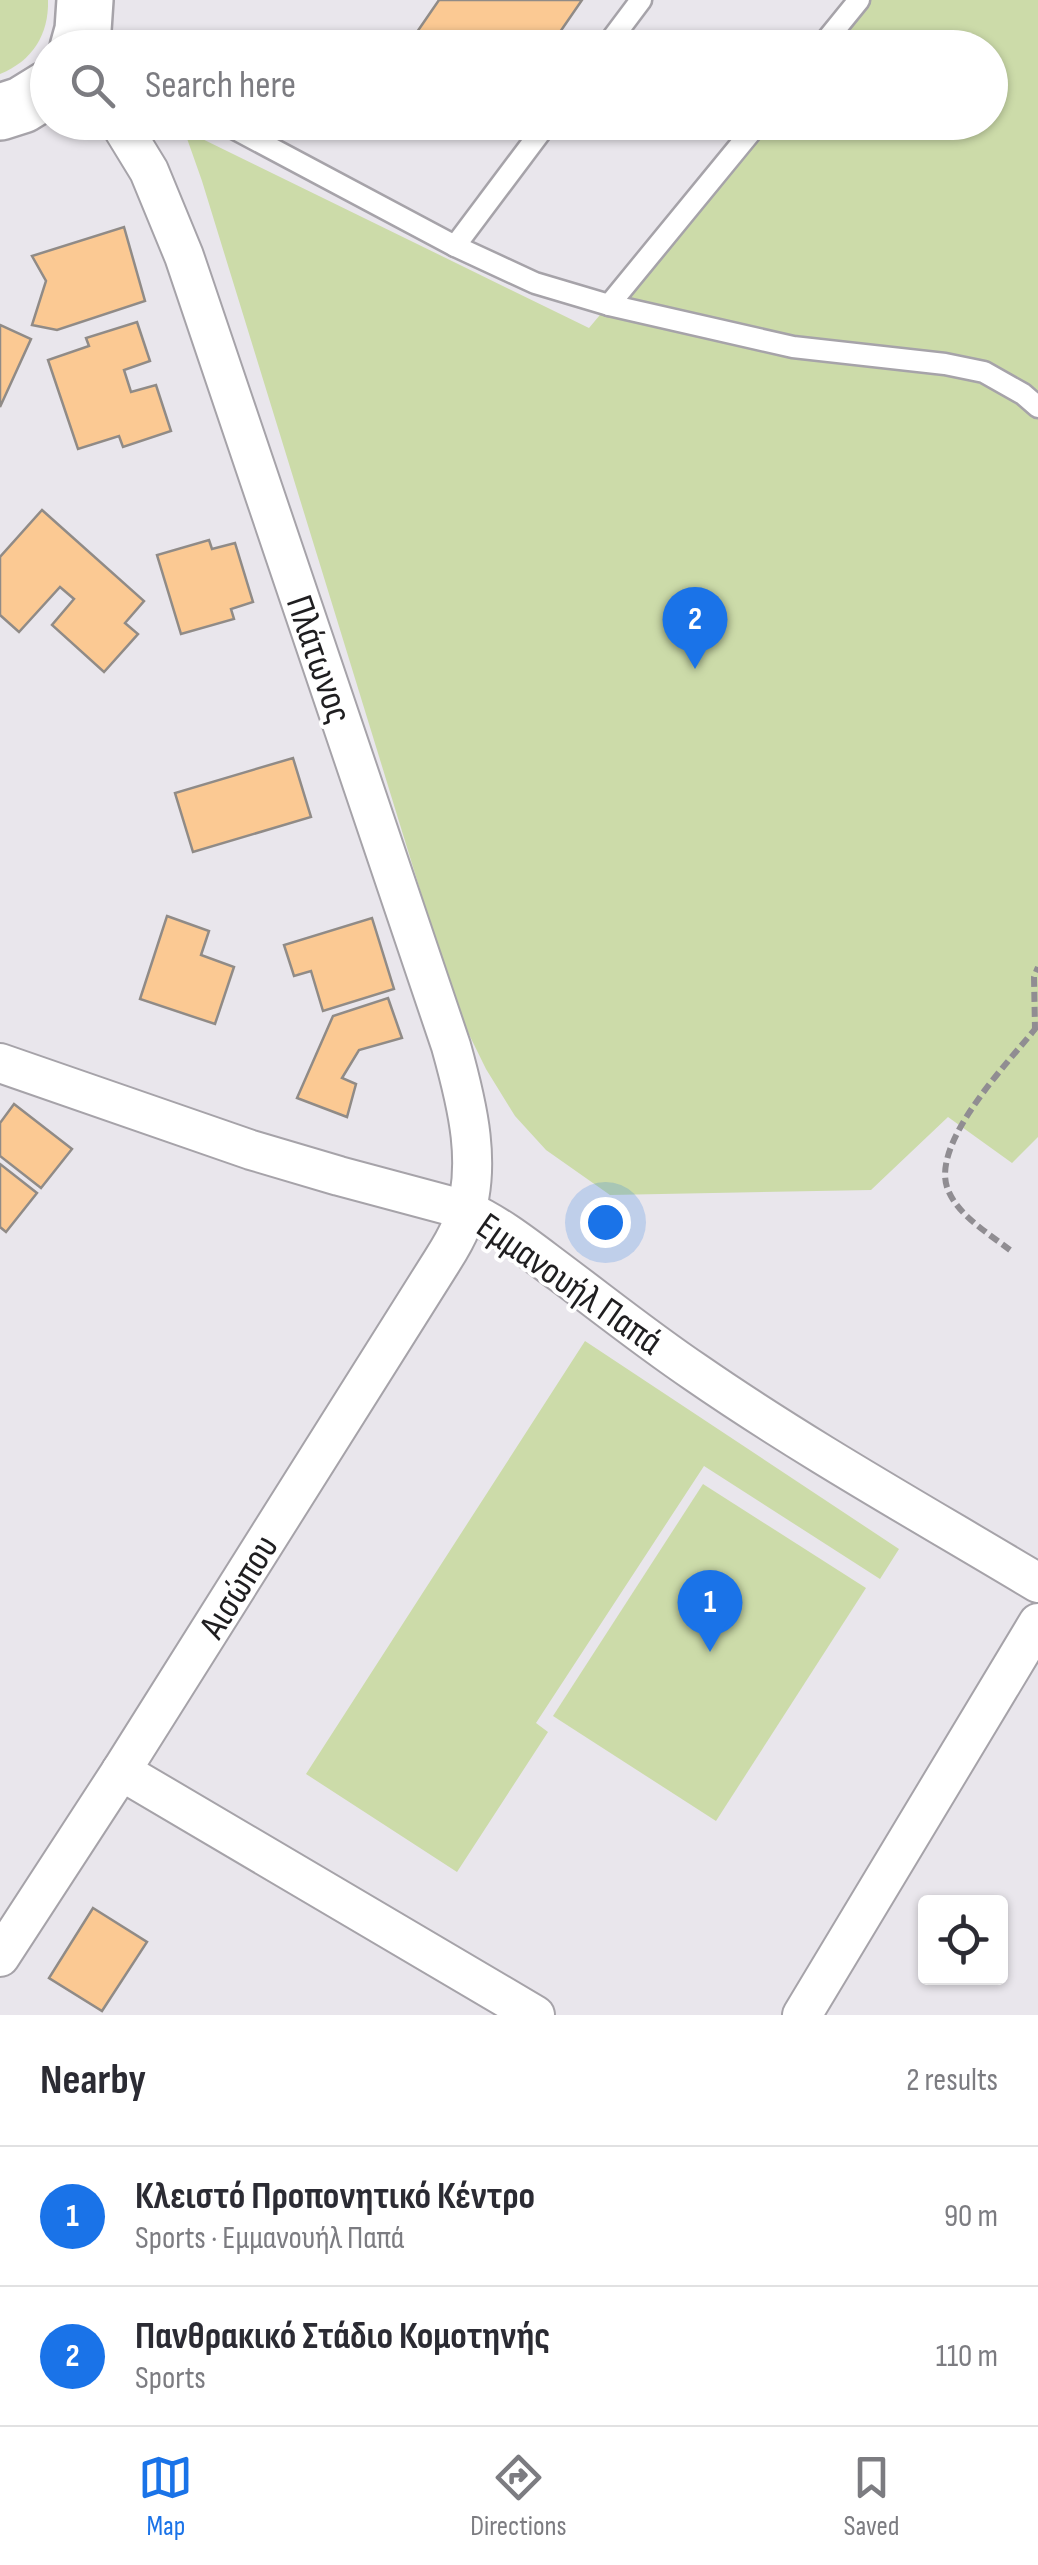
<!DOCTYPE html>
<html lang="en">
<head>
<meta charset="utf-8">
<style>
  body { margin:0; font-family:"Sofia Sans Condensed",sans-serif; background:#f2f2f3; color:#2b2b33 }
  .controls { position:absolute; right:30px; bottom:30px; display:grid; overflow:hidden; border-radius:10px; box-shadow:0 2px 8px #0004 }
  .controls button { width:90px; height:90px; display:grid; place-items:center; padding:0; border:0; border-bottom:2px solid #e1e1e2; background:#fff; color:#2b2b33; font:50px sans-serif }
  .you { position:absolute; left:605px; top:1222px; width:35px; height:35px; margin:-25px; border:8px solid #fff; border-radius:50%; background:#1a73e8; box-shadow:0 0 0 15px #1a73e833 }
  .badge { display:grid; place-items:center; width:65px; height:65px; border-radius:50%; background:#1a73e8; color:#fff; font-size:32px; font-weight:700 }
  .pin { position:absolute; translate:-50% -82px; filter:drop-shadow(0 2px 5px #0008) }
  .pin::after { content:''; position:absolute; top:52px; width:35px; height:30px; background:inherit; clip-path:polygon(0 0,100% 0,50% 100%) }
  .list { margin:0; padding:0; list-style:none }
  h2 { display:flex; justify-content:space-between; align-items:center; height:130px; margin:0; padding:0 40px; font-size:42px }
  h2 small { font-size:32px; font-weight:400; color:#7c7c81 }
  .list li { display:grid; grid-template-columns:65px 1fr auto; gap:30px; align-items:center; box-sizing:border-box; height:140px; padding:0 40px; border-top:2px solid #e1e1e2 }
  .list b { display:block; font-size:38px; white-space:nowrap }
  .list p { margin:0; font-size:32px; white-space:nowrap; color:#7c7c81 }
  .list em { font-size:32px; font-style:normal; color:#7c7c81 }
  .icon { flex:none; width:55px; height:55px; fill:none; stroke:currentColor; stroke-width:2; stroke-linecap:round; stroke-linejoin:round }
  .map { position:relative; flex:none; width:1038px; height:2015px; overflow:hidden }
  .search { position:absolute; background:#fff; box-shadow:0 2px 8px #0004; left:30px; right:30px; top:30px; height:110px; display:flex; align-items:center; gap:25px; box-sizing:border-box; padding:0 35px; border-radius:55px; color:#7c7c81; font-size:38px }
  .sheet { height:410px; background:#fff }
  nav { display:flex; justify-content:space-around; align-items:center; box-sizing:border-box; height:140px; border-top:2px solid #e1e1e2; background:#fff; font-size:28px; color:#7c7c81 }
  nav a { display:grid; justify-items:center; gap:5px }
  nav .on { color:#1a73e8 }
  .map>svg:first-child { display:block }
  .green { fill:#ccdba9 }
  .building { fill:#fbc993; stroke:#908b87; stroke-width:2.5 }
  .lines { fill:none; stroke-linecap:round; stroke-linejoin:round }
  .service-casing { stroke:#a6a3a9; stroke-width:25 }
  .minor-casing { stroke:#a6a3a9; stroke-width:42 }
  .secondary-casing { stroke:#a6a3a9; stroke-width:60 }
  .path { stroke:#908d92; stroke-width:6; stroke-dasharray:10 5; stroke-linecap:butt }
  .service { stroke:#fff; stroke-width:20 }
  .minor { stroke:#fff; stroke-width:38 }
  .secondary { stroke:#fff; stroke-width:55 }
  .labels { text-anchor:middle; stroke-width:8; stroke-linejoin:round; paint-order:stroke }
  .street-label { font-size:38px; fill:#1f1e20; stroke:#fff }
</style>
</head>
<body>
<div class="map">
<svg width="1038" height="2015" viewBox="0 0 1038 2015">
  <rect width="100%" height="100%" fill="#e9e6ec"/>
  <g class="green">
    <path d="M0,0H48C49,35 32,61 0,74Z"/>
    <polygon points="863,0 1038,0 1038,1137 1012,1163 948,1117 871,1190 610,1195 546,1150 515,1116 486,1069 457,1010 202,181 184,130 589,328 761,123 990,122 990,48 823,47"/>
    <polygon points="585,1341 899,1549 880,1579 704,1466 536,1723 548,1732 457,1872 306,1774"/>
    <polygon points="703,1484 866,1588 716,1821 553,1716"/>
  </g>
  <g class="building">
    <polygon points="439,0 582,0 549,48 406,48"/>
    <polygon points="124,227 145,301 57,330 32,325 46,281 32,256"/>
    <polygon points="137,322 150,361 124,370 131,392 156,385 171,431 123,447 119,436 78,449 48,360 89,346 86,338"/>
    <polygon points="0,325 31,339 0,407"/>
    <polygon points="42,510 144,601 125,623 138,634 104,672 52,625 74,599 60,587 19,632 0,615 0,557"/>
    <polygon points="209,540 212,549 235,543 253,602 231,609 234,619 181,634 157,555"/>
    <polygon points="293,758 311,817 193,852 175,793"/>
    <polygon points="167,916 209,931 201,955 234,967 215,1024 140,999"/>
    <polygon points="372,918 394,989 323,1011 311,971 294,976 284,945"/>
    <polygon points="388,998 402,1038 359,1050 342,1078 356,1084 347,1117 297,1098 333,1016"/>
    <polygon points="14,1104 72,1149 41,1188 0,1156 0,1123"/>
    <polygon points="0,1164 37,1193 6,1232 0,1227"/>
    <polygon points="93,1908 147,1942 102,2011 49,1978"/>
  </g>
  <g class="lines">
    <defs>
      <g id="service">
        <polyline points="605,48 641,0"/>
        <polyline points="820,48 859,0"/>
        <polyline points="222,122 455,246 535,283 609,305 793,347 945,364 984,372 1023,394 1038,407"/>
        <polyline points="455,246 548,122"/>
        <polyline points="609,305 759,122"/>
      </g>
      <g id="minor">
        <path d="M0,1063L251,1150L339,1176L466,1210C501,1226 530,1250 561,1273C605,1306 649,1341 695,1372C805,1448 923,1514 1038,1583"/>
        <polyline points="121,1771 535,2015"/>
        <path d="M0,1957L121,1771L442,1261C449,1250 456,1239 461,1226C484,1169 467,1103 451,1046L184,256L149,171L119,122"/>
        <polyline points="802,2015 1038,1623"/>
      </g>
      <g id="secondary">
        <polyline points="78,48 83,30 85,0"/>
        <polyline points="0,112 22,105 48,89"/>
      </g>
    </defs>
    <use href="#service" class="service-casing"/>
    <use href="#minor" class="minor-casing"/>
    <use href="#secondary" class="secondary-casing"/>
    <g class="path">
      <polyline points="1037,1031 1035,1029 1034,977 1038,967"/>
      <path d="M1010,1250C989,1234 958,1215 948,1190C929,1144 1008,1063 1035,1029"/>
    </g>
    <use href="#service" class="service"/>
    <use href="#minor" class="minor"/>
    <use href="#secondary" class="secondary"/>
  </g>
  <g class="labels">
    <g class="street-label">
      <text transform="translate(320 659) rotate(71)" y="13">Πλάτωνος</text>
      <text transform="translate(570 1283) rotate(35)" y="13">Εμμανουήλ Παπά</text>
      <text transform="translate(238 1586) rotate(-58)" y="13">Αισώπου</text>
    </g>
  </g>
</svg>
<div class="controls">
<button><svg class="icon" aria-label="locate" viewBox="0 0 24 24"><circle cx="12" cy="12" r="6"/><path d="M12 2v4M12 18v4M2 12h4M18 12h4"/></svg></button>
</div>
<div class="you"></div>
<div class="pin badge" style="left:710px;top:1652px">1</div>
<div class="pin badge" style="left:695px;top:669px">2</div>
<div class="search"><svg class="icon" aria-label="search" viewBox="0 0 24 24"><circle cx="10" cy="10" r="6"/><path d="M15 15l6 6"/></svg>Search here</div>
</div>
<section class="sheet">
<h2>Nearby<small>2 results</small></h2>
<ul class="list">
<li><span class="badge">1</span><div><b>Κλειστό Προπονητικό Κέντρο</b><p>Sports · Εμμανουήλ Παπά</p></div><em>90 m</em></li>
<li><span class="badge">2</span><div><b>Πανθρακικό Στάδιο Κομοτηνής</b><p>Sports</p></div><em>110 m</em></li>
</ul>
</section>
<nav>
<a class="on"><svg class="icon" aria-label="map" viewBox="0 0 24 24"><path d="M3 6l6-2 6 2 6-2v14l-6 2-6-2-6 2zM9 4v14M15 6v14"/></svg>Map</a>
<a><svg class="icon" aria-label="directions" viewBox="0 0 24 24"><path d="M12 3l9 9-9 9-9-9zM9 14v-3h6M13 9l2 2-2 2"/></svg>Directions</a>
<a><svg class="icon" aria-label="saved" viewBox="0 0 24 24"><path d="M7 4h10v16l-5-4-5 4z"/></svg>Saved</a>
</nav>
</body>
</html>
